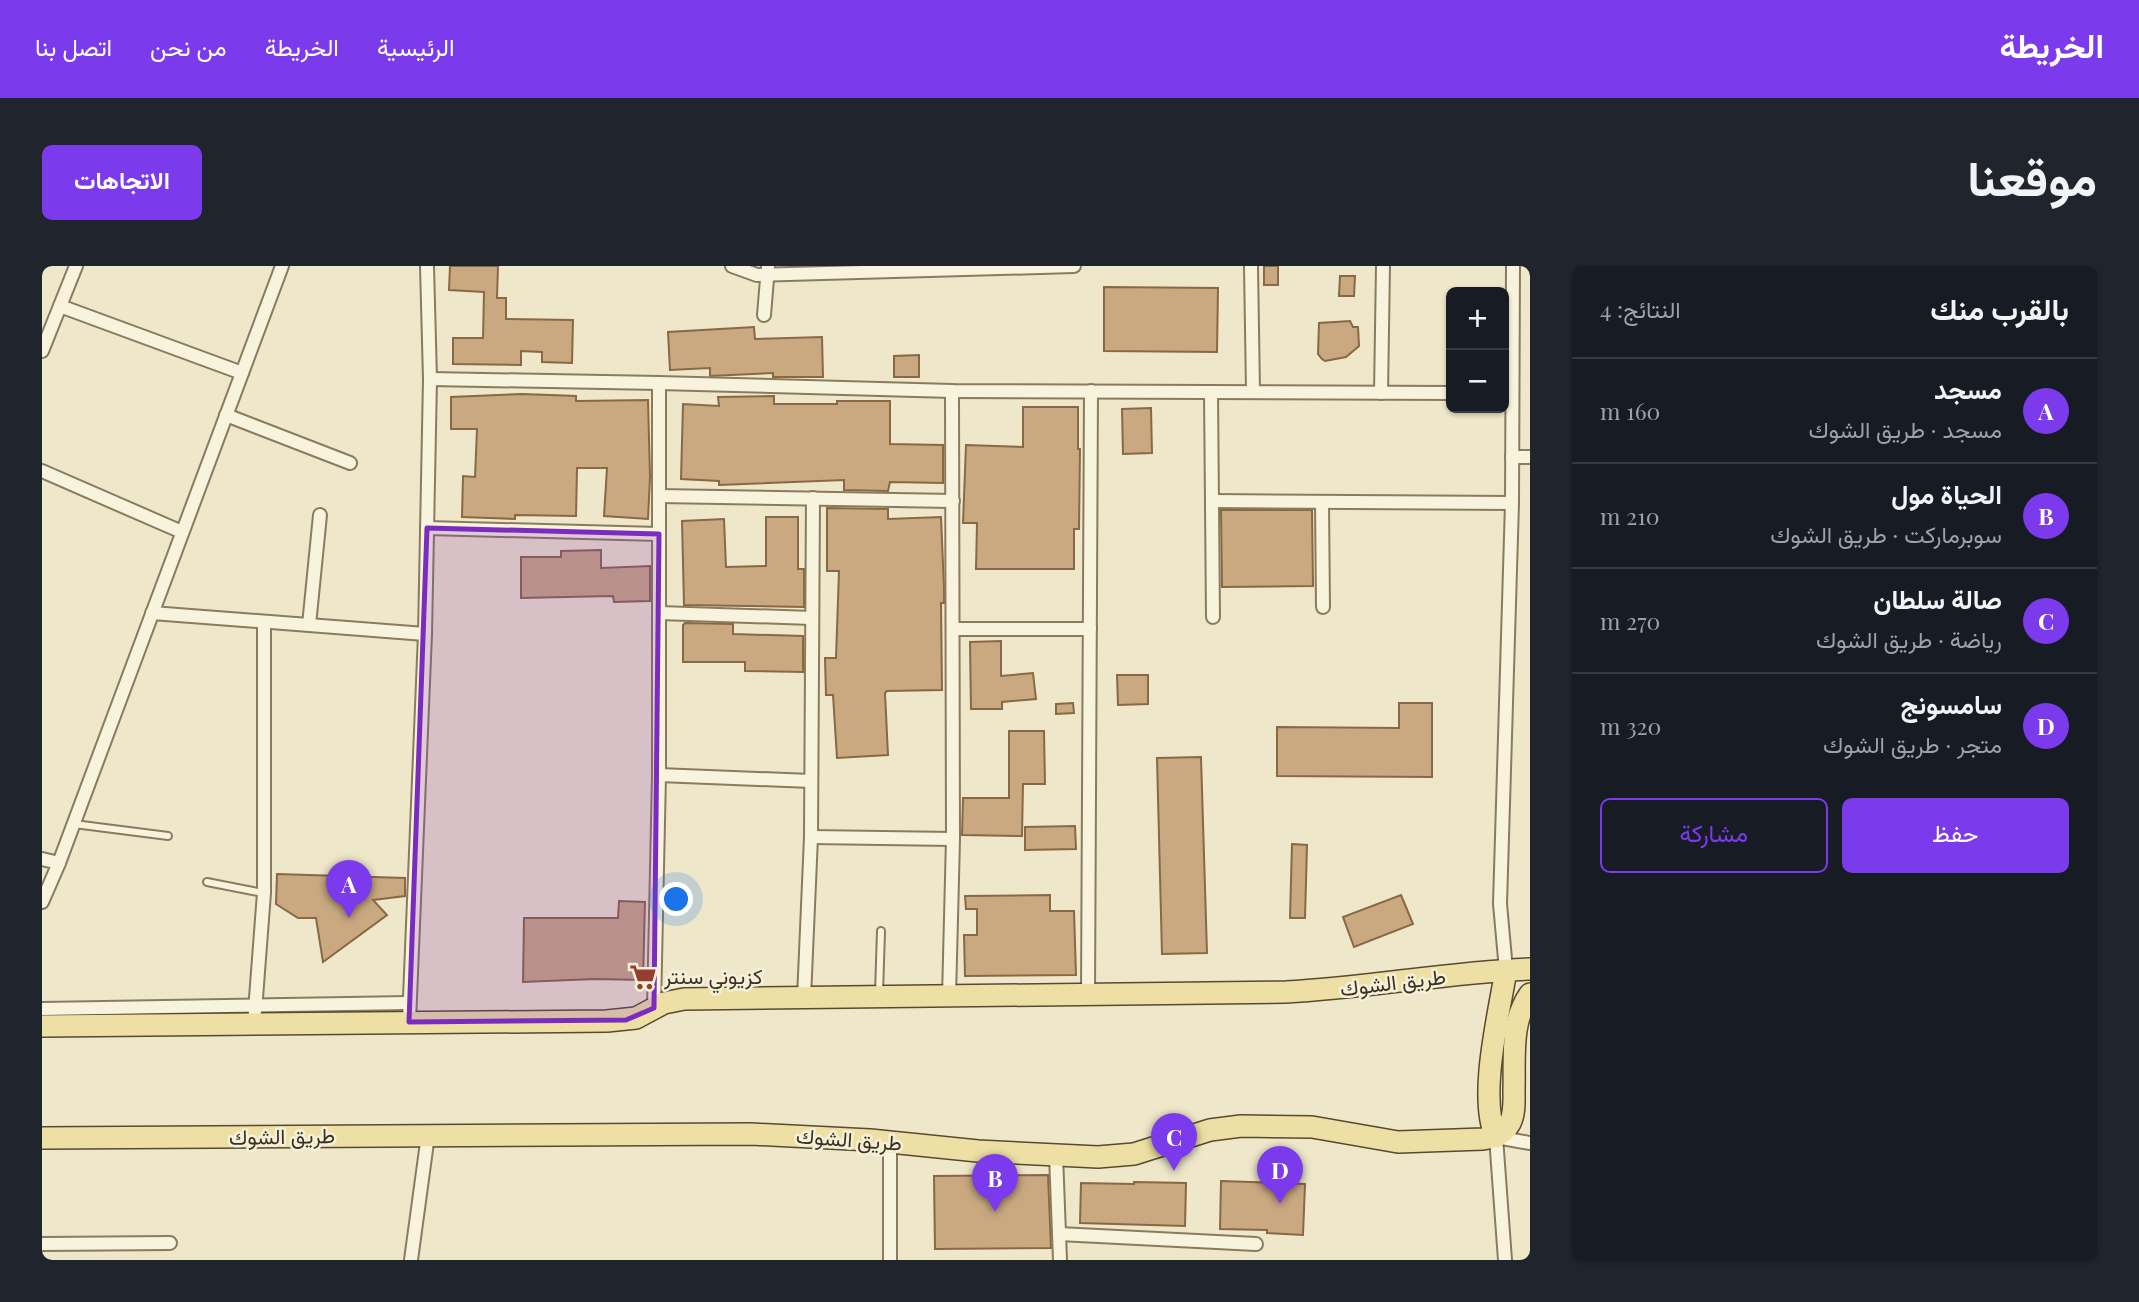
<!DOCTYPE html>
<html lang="ar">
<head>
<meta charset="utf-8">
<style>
  body { margin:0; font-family:"Playfair Display",Vazirmatn,serif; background:#20242c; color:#f1f3f6; direction:rtl }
  .controls { position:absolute; right:21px; top:21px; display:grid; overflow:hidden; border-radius:10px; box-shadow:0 2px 5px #0004 }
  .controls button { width:63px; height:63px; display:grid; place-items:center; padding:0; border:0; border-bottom:2px solid #363941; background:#171b24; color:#f1f3f6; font:35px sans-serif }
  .you { position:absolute; left:635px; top:634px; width:24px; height:24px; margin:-18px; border:5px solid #fff; border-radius:50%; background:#1a73e8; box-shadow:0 0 0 10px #1a73e833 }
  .badge { display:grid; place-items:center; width:46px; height:46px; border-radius:50%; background:#7c3aed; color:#fff; font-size:23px; font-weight:700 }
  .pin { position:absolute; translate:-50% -58px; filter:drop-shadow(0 2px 4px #0008) }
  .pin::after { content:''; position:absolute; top:37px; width:24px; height:21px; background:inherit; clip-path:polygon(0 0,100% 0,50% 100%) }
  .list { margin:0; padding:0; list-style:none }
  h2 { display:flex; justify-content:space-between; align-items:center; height:91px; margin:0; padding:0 28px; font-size:30px }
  h2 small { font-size:23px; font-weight:400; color:#9ea1a6 }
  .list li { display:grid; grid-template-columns:46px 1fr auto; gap:21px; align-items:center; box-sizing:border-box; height:105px; padding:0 28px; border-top:2px solid #363941 }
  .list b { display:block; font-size:26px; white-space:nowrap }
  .list p { margin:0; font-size:23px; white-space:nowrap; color:#9ea1a6 }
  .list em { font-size:23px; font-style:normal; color:#9ea1a6 }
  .actions { display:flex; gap:14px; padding:21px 28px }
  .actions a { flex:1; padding:16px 0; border:2px solid #7c3aed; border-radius:10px; text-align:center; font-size:24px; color:#7c3aed }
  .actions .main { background:#7c3aed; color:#fff }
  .map { position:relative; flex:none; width:1488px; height:994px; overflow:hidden; direction:ltr; border-radius:10px }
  header { display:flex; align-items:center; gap:42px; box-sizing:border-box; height:98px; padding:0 35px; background:#7c3aed; color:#fff }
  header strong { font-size:33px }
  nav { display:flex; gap:38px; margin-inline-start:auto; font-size:24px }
  .intro { display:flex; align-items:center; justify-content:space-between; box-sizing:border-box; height:168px; padding:0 42px }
  h1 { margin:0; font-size:49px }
  .button { padding:18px 32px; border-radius:10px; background:#7c3aed; color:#fff; font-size:24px; font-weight:700 }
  main { display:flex; gap:42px; padding:0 42px }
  aside { flex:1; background:#171b24; border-radius:10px; box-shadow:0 2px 5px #0004 }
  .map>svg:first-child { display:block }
  .building { fill:#caa981; stroke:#886845; stroke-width:2 }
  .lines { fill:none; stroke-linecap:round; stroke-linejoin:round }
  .lane-casing { stroke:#8a7b5e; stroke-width:10 }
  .street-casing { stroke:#8a7b5e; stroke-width:16 }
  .primary-casing { stroke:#584932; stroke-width:24 }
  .lane { stroke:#f8f3dd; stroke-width:6 }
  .street { stroke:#f8f3dd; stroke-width:12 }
  .primary { stroke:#eee0a4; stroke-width:21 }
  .marked { fill:#7b2cbf; fill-opacity:0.2; stroke:#7b2cbf; stroke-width:5; stroke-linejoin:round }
  .labels { text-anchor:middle; stroke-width:5; stroke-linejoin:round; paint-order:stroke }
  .poi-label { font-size:21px; fill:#3b3121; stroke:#f5f0d9; text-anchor:start }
  .street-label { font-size:21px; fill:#3b3121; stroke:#f5f0d9 }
</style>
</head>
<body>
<header>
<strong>الخريطة</strong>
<nav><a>الرئيسية</a><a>الخريطة</a><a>من نحن</a><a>اتصل بنا</a></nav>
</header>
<div class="intro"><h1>موقعنا</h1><a class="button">الاتجاهات</a></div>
<main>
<aside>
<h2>بالقرب منك<small>النتائج: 4</small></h2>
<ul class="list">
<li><span class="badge">A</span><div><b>مسجد</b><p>مسجد · طريق الشوك</p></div><em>160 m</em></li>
<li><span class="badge">B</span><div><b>الحياة مول</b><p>سوبرماركت · طريق الشوك</p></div><em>210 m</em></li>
<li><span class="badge">C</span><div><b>صالة سلطان</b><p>رياضة · طريق الشوك</p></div><em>270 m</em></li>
<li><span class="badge">D</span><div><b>سامسونج</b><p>متجر · طريق الشوك</p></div><em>320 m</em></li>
</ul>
<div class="actions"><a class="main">حفظ</a><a>مشاركة</a></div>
</aside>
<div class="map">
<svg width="1488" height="994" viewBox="0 0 1488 994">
  <rect width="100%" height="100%" fill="#eee7ca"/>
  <g class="building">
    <polygon points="408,0 456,0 455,32 464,32 464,53 531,54 530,97 500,96 500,86 479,85 479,99 411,98 411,72 441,72 442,26 407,24"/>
    <rect x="1222" y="0" width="14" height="19"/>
    <polygon points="1298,10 1313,10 1312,30 1297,30"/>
    <polygon points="1062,21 1176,22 1175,86 1062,85"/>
    <polygon points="1308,55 1311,61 1316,61 1317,80 1304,91 1283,95 1280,93 1276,88 1277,57"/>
    <polygon points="712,61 713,73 780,71 781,111 731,111 731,107 668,110 668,102 628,104 626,66"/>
    <polygon points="877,89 877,111 852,111 852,90"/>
    <polygon points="480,128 534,130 534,135 606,134 608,211 606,253 562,250 565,202 535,202 534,250 473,249 473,253 420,251 421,210 433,211 435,163 409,163 409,131"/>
    <polygon points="732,130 732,138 795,138 795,135 848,135 848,178 901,179 901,217 848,216 846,225 802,224 802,214 677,219 677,215 639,213 641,138 677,140 676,131"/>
    <polygon points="981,141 1036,141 1036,183 1038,183 1037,263 1032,263 1032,303 934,303 935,257 921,257 924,179 981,181"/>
    <polygon points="1109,142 1110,187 1081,188 1080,143"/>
    <polygon points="785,242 846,243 846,253 899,251 902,322 902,337 899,337 900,424 845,425 843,427 846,489 795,492 791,429 784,429 783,392 794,392 797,305 785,305"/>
    <polygon points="1179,244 1270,244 1271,320 1180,321"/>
    <polygon points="724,251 756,251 756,303 762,303 762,341 642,339 640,255 682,253 684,301 724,300"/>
    <polygon points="559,284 559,302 608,300 608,335 572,336 571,330 479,332 479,291 519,291 519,285"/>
    <polygon points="643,357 691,358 691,368 761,370 761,406 703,405 703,396 641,396 641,359"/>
    <polygon points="959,375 959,410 991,407 994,433 960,436 960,443 929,443 928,376"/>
    <polygon points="1075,409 1106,409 1106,438 1076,439"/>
    <polygon points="1031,437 1032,447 1014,448 1014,438"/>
    <polygon points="1357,437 1390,437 1390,511 1235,510 1235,461 1357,462"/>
    <polygon points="967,465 1002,465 1003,518 981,518 980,570 920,569 921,532 967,532"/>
    <polygon points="1159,491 1165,687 1120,688 1115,492"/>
    <polygon points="1033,560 1034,583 983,584 983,561"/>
    <polygon points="1250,578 1265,579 1263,652 1248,652"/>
    <polygon points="235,608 363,612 363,630 331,634 345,649 281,696 274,652 256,652 234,638"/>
    <polygon points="1008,629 1008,645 1032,645 1034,709 923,710 922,669 935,669 935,643 924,643 923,630"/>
    <polygon points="1359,629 1371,658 1312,681 1301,651"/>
    <polygon points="577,635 603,636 601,714 553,713 481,716 482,652 576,652"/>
    <polygon points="1006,909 1009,982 893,983 892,910"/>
    <polygon points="1179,915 1263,918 1261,969 1225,967 1225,964 1178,963"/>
    <polygon points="1092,916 1144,917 1143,960 1038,957 1039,917 1092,918"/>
  </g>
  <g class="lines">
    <defs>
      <g id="lane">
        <polyline points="32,558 126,570"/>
        <polyline points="165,616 221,627"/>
        <polyline points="837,727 839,665"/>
      </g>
      <g id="street">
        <polyline points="690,0 715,9 1032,0"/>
        <polyline points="1209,0 1211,125"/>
        <polyline points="18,40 200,107"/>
        <polyline points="722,49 726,1"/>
        <polyline points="0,85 34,0"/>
        <polyline points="388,113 617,117 910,125 1409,127"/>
        <polyline points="1169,126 1171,351"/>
        <polyline points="1339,127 1341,0"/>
        <polyline points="184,149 308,197"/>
        <polyline points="1470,191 1488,191"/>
        <polyline points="0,205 140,266"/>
        <polyline points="617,230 911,235"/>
        <polyline points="1172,235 1470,237"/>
        <polyline points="1280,237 1281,341"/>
        <polyline points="385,262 617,268"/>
        <polyline points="110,347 383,368"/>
        <polyline points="617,347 770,352"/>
        <polyline points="267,359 278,249"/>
        <polyline points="911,363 1048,363"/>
        <polyline points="617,509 769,515"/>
        <polyline points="769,571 911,573"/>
        <polyline points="0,593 17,597"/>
        <polyline points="0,636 17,597 240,0"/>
        <polyline points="1464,704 1458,638 1470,237 1471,0"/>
        <polyline points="1046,730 1049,125"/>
        <polyline points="907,731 911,573 910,125"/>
        <polyline points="762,732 769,571 771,232"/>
        <polyline points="612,742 617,509 617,117"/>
        <polyline points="0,743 367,737"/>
        <polyline points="367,756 383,368 388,113 385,0"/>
        <polyline points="212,758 222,627 222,356"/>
        <polyline points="1014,889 1018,994"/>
        <polyline points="1017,968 1214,978"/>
        <polyline points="0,978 128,977"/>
        <polyline points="369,994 386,869"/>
        <polyline points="848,994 848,876"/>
        <polyline points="1463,994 1454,871 1488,877"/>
      </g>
      <g id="primary">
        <path d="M0,760L565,755L594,752L622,737L642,733L1244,726C1326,722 1406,706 1488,703"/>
        <path d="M1454,871C1436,831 1457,748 1464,704"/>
        <path d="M0,872L709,868L828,874L936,885L1056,891L1092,888L1168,864L1199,860L1270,861L1356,876L1441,873C1453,871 1462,868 1468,857C1473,847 1472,835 1472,824C1473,792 1468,756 1488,728"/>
      </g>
    </defs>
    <use href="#lane" class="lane-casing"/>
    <use href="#street" class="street-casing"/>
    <use href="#primary" class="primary-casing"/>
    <use href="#lane" class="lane"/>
    <use href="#street" class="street"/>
    <use href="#primary" class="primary"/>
  </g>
  <path class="marked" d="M385,262L617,268L612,742L584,754L367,756Z"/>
  <defs>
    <symbol id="supermarket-bare" viewBox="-9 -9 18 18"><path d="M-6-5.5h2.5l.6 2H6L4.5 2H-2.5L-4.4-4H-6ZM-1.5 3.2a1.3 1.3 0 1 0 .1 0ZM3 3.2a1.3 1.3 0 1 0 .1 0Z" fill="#973c30" stroke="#f5f0d9" stroke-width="2.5" paint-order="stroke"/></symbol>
  </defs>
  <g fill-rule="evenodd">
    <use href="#supermarket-bare" x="582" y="692" width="38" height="38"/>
  </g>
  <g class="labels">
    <g class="poi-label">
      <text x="622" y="718">كزيوني سنتر</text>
    </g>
    <g class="street-label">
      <text transform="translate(1351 717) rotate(-7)" y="7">طريق الشوك</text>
      <text transform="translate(240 871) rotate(-1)" y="7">طريق الشوك</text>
      <text transform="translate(807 874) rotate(4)" y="7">طريق الشوك</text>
    </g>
  </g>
</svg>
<div class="controls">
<button>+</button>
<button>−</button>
</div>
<div class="you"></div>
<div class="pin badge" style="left:307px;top:652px">A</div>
<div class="pin badge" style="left:953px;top:946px">B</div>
<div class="pin badge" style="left:1132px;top:905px">C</div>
<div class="pin badge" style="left:1238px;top:938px">D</div>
</div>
</main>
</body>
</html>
